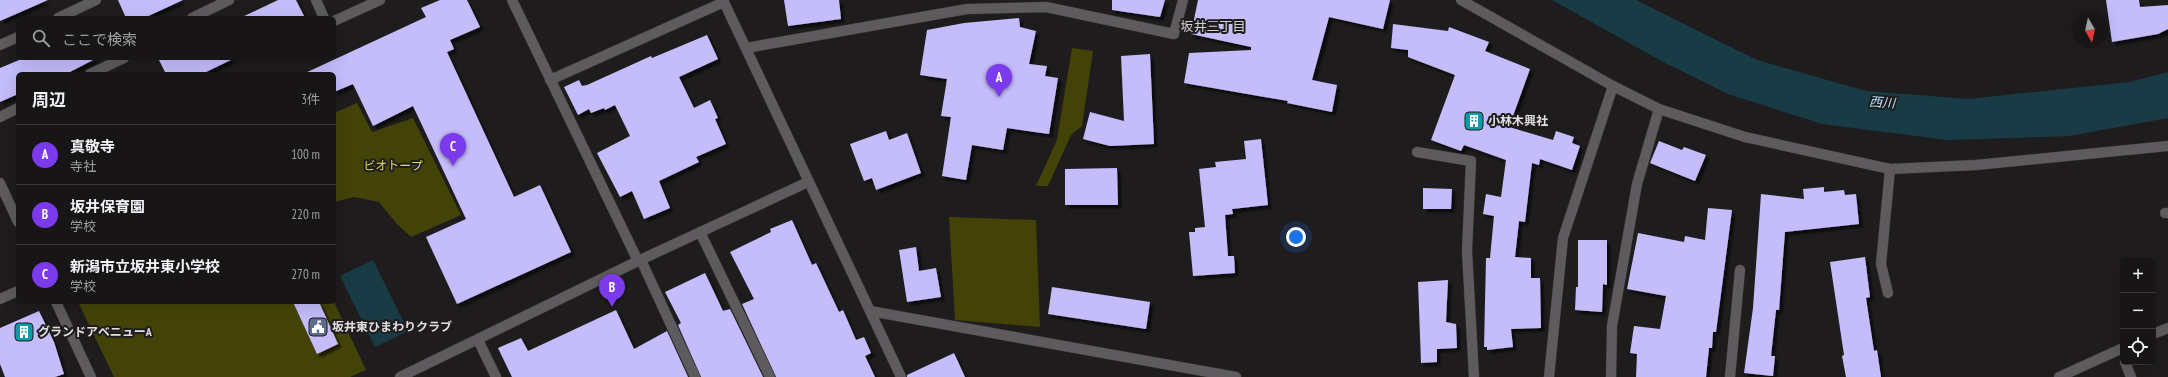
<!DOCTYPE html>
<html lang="ja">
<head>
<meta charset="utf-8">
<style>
  body { margin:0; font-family:"PT Sans Narrow","Noto Sans JP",sans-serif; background:#242223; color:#f1f3f6 }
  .controls { position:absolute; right:12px; bottom:12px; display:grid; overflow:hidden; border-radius:6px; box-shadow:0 4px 16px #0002 }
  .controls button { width:36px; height:36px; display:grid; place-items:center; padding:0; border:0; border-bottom:1px solid #363435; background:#171516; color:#f1f3f6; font:20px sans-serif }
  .compass { position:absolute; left:2072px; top:12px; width:36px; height:36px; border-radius:50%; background:#171516; box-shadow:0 4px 16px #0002; rotate:171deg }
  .you { position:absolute; left:1296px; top:237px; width:14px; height:14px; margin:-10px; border:3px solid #fff; border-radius:50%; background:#1a73e8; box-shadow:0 0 0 6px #1a73e833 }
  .badge { display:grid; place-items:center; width:26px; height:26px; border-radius:50%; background:#7c3aed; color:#fff; font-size:13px; font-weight:700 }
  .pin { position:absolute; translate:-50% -33px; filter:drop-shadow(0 1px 2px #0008) }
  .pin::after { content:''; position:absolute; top:21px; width:14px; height:12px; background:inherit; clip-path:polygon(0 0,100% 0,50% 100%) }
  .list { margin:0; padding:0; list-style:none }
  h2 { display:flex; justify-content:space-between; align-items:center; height:52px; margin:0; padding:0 16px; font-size:17px }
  h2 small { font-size:13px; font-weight:400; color:#9e9fa1 }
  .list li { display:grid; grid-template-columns:26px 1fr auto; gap:12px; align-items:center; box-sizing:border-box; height:60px; padding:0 16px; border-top:1px solid #363435 }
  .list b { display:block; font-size:15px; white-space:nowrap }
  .list p { margin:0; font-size:13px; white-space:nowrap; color:#9e9fa1 }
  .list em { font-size:13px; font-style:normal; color:#9e9fa1 }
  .icon { flex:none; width:22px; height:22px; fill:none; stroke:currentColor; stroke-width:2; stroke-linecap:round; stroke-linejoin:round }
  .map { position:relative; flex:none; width:2168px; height:377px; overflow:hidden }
  .search { position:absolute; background:#171516; box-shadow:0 4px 16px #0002; left:16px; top:16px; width:320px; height:44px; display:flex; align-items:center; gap:10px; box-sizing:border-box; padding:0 14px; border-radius:6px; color:#9e9fa1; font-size:15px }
  .panel { position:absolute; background:#171516; box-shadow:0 4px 16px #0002; left:16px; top:72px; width:320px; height:232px; border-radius:6px }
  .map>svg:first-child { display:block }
  .green { fill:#434308 }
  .water { fill:#183b46 }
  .building { fill:#c4bcfb; filter:url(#shadow) }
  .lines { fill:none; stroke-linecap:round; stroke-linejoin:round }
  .street-casing { stroke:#393738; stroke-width:11 }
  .street { stroke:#5e5b5e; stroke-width:10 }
  .labels { text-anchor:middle; stroke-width:4; stroke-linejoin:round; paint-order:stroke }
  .poi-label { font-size:12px; font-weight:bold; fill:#e1dfe1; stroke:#1f1c1e; text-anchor:start }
  .park-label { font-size:12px; fill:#d9dc66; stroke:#1f1c1e }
  .neighbourhood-label { font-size:13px; fill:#d4d1d4; stroke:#1f1c1e }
  .water-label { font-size:13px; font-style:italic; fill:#b5e6f8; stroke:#1f1c1e }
</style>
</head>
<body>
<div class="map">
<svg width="2168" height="377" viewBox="0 0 2168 377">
  <defs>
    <filter id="shadow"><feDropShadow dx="3.5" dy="3.5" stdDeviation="1" flood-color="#0009"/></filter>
  </defs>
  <rect width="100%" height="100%" fill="#1f1c1e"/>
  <g class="green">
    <polygon points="1072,48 1093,51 1082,126 1071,135 1048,186 1036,186 1057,140"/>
    <polygon points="357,103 372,132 413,118 461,215 411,237 397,224 379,202 354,197 334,202 334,113"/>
    <polygon points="949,217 1036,220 1040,327 955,320"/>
    <polygon points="78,302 334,302 366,370 350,377 114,377"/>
  </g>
  <g class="water">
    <polygon points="1552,0 1636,0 1757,60 1866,91 1968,99 2130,82 2168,72 2168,118 2069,136 1948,140 1822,124 1728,94 1663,62"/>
    <polygon points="373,260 408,331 375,347 340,276"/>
  </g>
  <g class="building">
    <polygon points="0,0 48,0 0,21"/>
    <polygon points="118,0 183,0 144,18 126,18"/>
    <polygon points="278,0 296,0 305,18 240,18"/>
    <polygon points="440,0 467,0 480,27 450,40 454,49 447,52 514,197 540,185 571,252 457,304 426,237 466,219 413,106 373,126 353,84 334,92 334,74 303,74 426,17 421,8"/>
    <polygon points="784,0 839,0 841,19 788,26"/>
    <polygon points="1112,0 1165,0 1160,17 1112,10"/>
    <polygon points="1198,0 1390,0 1383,29 1329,17 1312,80 1337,85 1332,112 1287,103 1288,101 1184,83 1189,53 1251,50 1251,47 1191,34"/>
    <polygon points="2106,0 2139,0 2140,7 2168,5 2168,29 2158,34 2112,42"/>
    <polygon points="1019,18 1020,27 1036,31 1029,64 1047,66 1045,76 1058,78 1049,134 1007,128 1003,150 972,145 966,180 942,176 951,117 941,116 947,79 920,75 927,30 964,23"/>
    <polygon points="1393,24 1448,31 1449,27 1489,42 1485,51 1530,69 1509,127 1553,140 1556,131 1574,137 1572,143 1580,146 1572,170 1540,159 1539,165 1532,163 1525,222 1519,221 1515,257 1531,258 1531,278 1540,278 1541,328 1511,329 1513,347 1487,350 1487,347 1484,347 1486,258 1490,258 1494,216 1483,214 1486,194 1501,197 1506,160 1464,145 1461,151 1431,140 1455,75 1408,57 1408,50 1391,48"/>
    <polygon points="707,35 718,59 679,77 694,108 710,100 718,118 715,119 726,144 696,157 699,162 659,181 670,208 644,219 632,191 620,197 597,153 630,136 615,105 605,110 604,108 591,113 589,109 578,115 564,87 579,80 582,86 587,85 651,56 652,58"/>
    <polygon points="1150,54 1154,144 1110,146 1083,139 1090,112 1124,121 1121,56"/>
    <polygon points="24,58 97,58 66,74 18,74 18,94 0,102 0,68"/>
    <polygon points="158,58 235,58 202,74 166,74"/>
    <polygon points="886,131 889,140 907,133 921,173 876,190 872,178 864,181 850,144"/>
    <polygon points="1261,139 1268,205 1232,209 1233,214 1225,215 1228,256 1234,256 1235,273 1193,276 1189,232 1195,232 1195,228 1205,227 1199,169 1216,167 1215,162 1246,159 1244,141"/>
    <polygon points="1659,141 1682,150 1684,147 1706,155 1695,181 1650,163"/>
    <polygon points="1117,168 1118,205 1065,205 1065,169"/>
    <polygon points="1824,187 1824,192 1844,190 1845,195 1856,194 1859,224 1785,232 1779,310 1776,310 1771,356 1775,356 1773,376 1744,373 1753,308 1761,194 1804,199 1803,189"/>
    <polygon points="1423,188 1452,189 1451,209 1423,209"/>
    <polygon points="1708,208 1732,210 1716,332 1713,332 1712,348 1709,348 1706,377 1636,377 1637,354 1630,353 1634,326 1660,329 1666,296 1627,289 1638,233 1684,242 1685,236 1705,240"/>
    <polygon points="792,220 812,265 816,263 839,312 843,310 856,340 864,337 871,353 865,356 875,377 776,377 742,304 754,299 730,252 771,232 770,229"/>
    <polygon points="1578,240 1607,240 1607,285 1603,284 1602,312 1575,310 1576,287 1578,287"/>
    <polygon points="916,247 919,271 936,268 941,297 907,302 899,250"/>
    <polygon points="1865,257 1870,297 1866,298 1874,351 1877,350 1881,377 1846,377 1842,356 1844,355 1830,262"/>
    <polygon points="705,273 723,311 730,309 763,377 701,377 678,325 681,323 665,292"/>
    <polygon points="1448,280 1446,322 1456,324 1457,348 1437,349 1437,362 1421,363 1418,282"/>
    <polygon points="1052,287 1150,302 1146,329 1048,314"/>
    <polygon points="293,302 319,302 338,344 317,354"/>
    <polygon points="616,310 634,349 667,331 688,377 512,377 498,348 521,338 528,351"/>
    <polygon points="39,311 54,342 64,374 55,377 5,377 0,364 0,328"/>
    <polygon points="954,353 965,377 907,377 907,375"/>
  </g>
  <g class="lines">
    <defs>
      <g id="street">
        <polyline points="316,0 324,18"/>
        <polyline points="512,0 638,261"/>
        <polyline points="723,0 870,311 1236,377"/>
        <polyline points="1461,0 1613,86 1659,109 1745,137 1890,169 1976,165 2168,146"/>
        <polyline points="58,18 96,0"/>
        <polyline points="192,18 229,0"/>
        <polyline points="334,21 380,0"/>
        <polyline points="0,45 18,37"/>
        <polyline points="746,48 967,9 1046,7 1174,34 1183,0"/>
        <polyline points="90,74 124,58"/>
        <polyline points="550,80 724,2"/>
        <polyline points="0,117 18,108"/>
        <polyline points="1417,152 1471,161 1467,251 1474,377"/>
        <polyline points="0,183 18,222"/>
        <polyline points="2165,213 2168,213"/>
        <polyline points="700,232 770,377"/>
        <polyline points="641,260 695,377"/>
        <polyline points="1888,293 1881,264 1890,169"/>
        <polyline points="0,299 18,291"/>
        <polyline points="56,302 91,377"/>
        <polyline points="870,311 901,377"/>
        <polyline points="2153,334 2168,328"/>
        <polyline points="478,340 496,377"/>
        <polyline points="2125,362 2131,377"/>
        <polyline points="400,377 638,261 808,182"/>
        <polyline points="1549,377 1563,238 1613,86"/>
        <polyline points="1611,377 1612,326 1637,184 1659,109"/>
        <polyline points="1730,377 1740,270"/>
        <polyline points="2059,377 2123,348"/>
      </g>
    </defs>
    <use href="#street" class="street-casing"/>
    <use href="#street" class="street"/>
  </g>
  <defs>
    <symbol id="building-square" viewBox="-11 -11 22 22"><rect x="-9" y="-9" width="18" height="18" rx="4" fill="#0f9aa8" stroke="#1f1c1e"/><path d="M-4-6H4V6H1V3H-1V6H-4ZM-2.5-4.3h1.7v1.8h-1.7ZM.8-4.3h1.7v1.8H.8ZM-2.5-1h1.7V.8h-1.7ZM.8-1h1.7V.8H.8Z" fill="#fff"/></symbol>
    <symbol id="civic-square" viewBox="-11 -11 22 22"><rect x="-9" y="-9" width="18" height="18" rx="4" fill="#5c6f8a" stroke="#1f1c1e"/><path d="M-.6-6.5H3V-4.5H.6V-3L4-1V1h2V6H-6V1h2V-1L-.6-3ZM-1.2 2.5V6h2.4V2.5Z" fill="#fff"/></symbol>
  </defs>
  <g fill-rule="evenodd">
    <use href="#building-square" x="1463" y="110" width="22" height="22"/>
    <use href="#civic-square" x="307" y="316" width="22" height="22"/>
    <use href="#building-square" x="13" y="321" width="22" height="22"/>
  </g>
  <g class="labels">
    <g class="poi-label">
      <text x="1488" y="125">小林木興社</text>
      <text x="332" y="331">坂井東ひまわりクラブ</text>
      <text x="38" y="336">グランドアベニューA</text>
    </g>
    <g class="park-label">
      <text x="393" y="170">ビオトープ</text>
    </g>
    <g class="neighbourhood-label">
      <text x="1213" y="31">坂井三丁目</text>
    </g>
    <g class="water-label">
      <text transform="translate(1882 102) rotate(4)" y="5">西川</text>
    </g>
  </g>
</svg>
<div class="controls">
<button>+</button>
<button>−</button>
<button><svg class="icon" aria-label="locate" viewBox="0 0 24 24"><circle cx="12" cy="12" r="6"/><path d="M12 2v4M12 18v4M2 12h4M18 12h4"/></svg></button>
</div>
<svg class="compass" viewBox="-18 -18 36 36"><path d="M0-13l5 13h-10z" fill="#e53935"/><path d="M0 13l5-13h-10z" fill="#9e9fa1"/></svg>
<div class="you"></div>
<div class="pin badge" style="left:999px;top:97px">A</div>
<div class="pin badge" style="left:612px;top:307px">B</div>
<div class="pin badge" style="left:453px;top:166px">C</div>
<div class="search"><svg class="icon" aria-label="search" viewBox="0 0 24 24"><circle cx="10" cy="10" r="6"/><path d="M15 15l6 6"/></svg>ここで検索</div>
<section class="panel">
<h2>周辺<small>3件</small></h2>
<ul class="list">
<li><span class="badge">A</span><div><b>真敬寺</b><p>寺社</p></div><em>100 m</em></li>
<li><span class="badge">B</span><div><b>坂井保育園</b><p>学校</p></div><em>220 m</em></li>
<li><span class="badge">C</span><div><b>新潟市立坂井東小学校</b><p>学校</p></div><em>270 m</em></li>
</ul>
</section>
</div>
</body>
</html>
